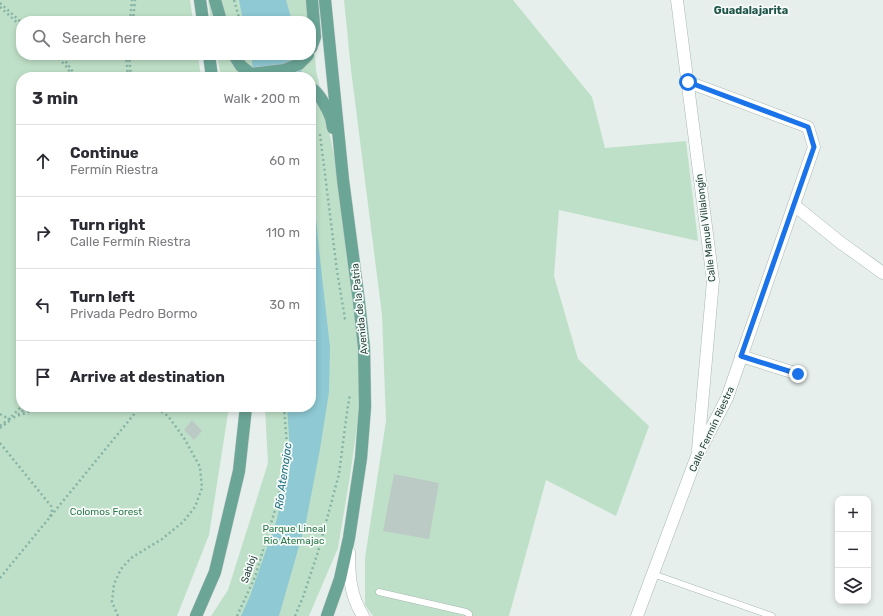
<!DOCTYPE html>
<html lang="en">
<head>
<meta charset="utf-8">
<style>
  body { margin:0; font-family:Rubik,sans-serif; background:#f7f7f7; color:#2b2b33 }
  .controls { position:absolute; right:12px; bottom:12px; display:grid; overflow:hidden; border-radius:8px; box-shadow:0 2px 6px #0003 }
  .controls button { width:36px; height:36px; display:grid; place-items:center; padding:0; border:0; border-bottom:1px solid #e1e1e2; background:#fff; color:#2b2b33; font:20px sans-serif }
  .stop { position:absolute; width:12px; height:12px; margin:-9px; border:3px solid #1a73e8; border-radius:50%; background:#fff }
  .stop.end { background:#1a73e8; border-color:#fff; box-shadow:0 1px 4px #0008 }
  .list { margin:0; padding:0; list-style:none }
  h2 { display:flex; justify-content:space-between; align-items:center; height:52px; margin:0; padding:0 16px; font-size:17px }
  h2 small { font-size:13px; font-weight:400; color:#7c7c81 }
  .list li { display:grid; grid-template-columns:26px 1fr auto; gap:12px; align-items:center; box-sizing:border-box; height:72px; padding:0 16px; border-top:1px solid #e1e1e2 }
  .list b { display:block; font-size:15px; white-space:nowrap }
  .list p { margin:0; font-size:13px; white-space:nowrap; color:#7c7c81 }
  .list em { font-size:13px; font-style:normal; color:#7c7c81 }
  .icon { flex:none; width:22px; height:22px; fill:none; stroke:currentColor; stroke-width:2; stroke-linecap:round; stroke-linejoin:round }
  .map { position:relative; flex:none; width:883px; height:616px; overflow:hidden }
  .search { position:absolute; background:#fff; box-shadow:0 2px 6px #0003; left:16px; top:16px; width:300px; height:44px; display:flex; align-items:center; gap:10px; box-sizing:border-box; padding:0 14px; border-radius:16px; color:#7c7c81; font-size:15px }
  .panel { position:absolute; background:#fff; box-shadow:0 2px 6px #0003; left:16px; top:72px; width:300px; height:340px; border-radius:16px }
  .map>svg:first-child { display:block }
  .green { fill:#bfe0c8 }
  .water { fill:#8ec9d4 }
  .building { fill:#bbcac4 }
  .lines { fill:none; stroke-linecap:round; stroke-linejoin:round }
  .lane-casing { stroke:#a8b8b2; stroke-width:7 }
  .street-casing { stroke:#a8b8b2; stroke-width:13 }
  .primary-casing { stroke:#c2cac8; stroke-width:13 }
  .path { stroke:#86b3a5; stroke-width:2.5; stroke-dasharray:2 3; stroke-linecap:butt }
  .lane { stroke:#fff; stroke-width:6 }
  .street { stroke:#fff; stroke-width:12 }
  .primary { stroke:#6aa596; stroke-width:12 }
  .primary-bridge-casing { stroke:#c2cac8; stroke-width:13; stroke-linecap:butt }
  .primary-bridge { stroke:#6aa596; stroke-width:12 }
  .route { stroke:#1a73e8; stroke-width:5 }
  .labels { text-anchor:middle; stroke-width:3.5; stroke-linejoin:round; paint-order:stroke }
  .street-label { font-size:10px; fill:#24423a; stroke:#f7fbf9 }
  .park-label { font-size:10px; fill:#2d7a4b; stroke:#f7fbf9 }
  .neighbourhood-label { font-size:11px; font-weight:bold; fill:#1f5548; stroke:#f7fbf9 }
  .water-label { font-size:11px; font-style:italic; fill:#1c6f80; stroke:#f7fbf9 }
</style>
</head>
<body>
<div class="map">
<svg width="883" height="616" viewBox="0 0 883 616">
  <rect width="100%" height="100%" fill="#e6efeb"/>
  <g class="green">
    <polygon points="0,0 190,0 193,21 21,21 21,55 198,55 201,77 21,77 21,407 229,407 209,535 177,616 0,616"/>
    <polygon points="208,0 311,0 316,70 337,169 350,275 358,352 360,405 350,476 338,548 309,616 211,616 228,590 268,463 265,407 311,407 311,77 221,77 217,55 311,55 311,21 211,21"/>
    <polygon points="344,0 513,0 592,97 605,148 686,141 698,241 559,210 554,276 578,359 649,426 616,516 546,480 509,616 373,616 365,605 365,558 386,421 382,315 351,70"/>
  </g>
  <g class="water">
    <polygon points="239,0 286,0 292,21 243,21"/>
    <polygon points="251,55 300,55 302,77 254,77"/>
    <polygon points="311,162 319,250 330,347 329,392 320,449 306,522 279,616 241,616 250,596 277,519 290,451 287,407 311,407"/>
  </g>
  <g class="building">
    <polygon points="192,420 202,431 194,440 184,430"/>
    <polygon points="394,474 439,483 429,539 383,531"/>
  </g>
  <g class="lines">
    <defs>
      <g id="lane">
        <polyline points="653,574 772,616"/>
        <polyline points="379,592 466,612 469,614 469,616"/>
      </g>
      <g id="street">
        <polyline points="677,0 713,281 698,450"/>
        <polyline points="794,205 841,243 883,273"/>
        <polyline points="741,356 798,374"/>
        <path d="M349,552C349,576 350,595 363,616"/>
        <polyline points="637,616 697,456 727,398 814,147 808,127 688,82"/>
      </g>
      <g id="primary">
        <polyline points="200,0 203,21"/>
        <polyline points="215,0 221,21"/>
        <polyline points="325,0 343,180 359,302 364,348 365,407 361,458 349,538 340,579 327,616"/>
        <polyline points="311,48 315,37 312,0"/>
        <polyline points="209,55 212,77"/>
        <path d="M311,88C319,92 328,110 331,118C332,121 332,125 333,128"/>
        <polyline points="196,616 215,572 239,471 246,407"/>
      </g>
    </defs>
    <use href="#lane" class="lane-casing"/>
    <use href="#street" class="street-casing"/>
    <use href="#primary" class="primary-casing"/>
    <g class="path">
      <polyline points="234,0 240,21"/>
      <polyline points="0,3 21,22"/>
      <polyline points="0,7 21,26"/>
      <polyline points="130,21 132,0"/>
      <polyline points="133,21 135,0"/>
      <polyline points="55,55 66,66 73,77"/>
      <polyline points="58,55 67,63 76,77"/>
      <polyline points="126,55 128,77"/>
      <polyline points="129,55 131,77"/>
      <polyline points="320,134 337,271 345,319 347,321"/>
      <polyline points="0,414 9,419 42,407"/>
      <polyline points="18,415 27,407"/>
      <polyline points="0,426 9,419 21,407"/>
      <polyline points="0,428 12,419"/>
      <polyline points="0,443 51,506 52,510 50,517"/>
      <polyline points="0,578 140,407"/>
      <polyline points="118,616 112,602 114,584 121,569 131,558 162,539 183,522 195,507 202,488 200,467 184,438 168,416 155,407"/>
      <polyline points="237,616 255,577 278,500 287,446 284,407"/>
      <polyline points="295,616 303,597 318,552 339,474 347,412 350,394"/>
    </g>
    <use href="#lane" class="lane"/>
    <use href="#street" class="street"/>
    <use href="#primary" class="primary"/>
    <defs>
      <polyline id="primary-bridge" points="234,55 241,66 251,74 284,70 299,64 308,55"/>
    </defs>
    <use href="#primary-bridge" class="primary-bridge-casing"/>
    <use href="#primary-bridge" class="primary-bridge"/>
  </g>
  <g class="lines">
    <polyline class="route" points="688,82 808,127 814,147 741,356 798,374"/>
  </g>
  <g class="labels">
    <g class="street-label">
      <text transform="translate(705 228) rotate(-97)" y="4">Calle Manuel Villalongín</text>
      <text transform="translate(359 309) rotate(-96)" y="4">Avenida de la Patria</text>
      <text transform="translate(711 429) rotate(-65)" y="4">Calle Fermín Riestra</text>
      <text transform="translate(248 569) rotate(-71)" y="4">Sabloj</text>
    </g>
    <g class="park-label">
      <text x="106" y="515">Colomos Forest</text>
      <text x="294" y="532">Parque Lineal<tspan x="294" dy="12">Rio Atemajac</tspan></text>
    </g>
    <g class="neighbourhood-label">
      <text x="751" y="14">Guadalajarita</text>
    </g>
    <g class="water-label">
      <text transform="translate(283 476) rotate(-82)" y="4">Río Atemajac</text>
    </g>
  </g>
</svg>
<div class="controls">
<button>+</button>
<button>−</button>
<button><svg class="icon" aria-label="layers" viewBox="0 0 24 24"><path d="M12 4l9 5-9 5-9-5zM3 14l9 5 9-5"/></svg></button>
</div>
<div class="stop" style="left:688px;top:82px"></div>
<div class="stop end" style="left:798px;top:374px"></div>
<div class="search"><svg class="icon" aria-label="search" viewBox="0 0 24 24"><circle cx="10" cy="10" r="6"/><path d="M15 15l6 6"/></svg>Search here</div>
<section class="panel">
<h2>3 min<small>Walk · 200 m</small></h2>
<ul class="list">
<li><svg class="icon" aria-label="ahead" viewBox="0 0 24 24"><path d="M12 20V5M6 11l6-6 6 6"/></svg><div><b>Continue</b><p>Fermín Riestra</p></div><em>60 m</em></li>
<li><svg class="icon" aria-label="right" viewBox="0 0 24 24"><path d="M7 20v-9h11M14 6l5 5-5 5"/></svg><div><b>Turn right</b><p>Calle Fermín Riestra</p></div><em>110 m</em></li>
<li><svg class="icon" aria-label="left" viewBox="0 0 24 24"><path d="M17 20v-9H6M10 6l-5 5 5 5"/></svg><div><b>Turn left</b><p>Privada Pedro Bormo</p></div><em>30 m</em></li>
<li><svg class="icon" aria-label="arrive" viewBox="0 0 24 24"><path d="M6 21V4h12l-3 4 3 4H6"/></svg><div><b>Arrive at destination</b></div></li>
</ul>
</section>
</div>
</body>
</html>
